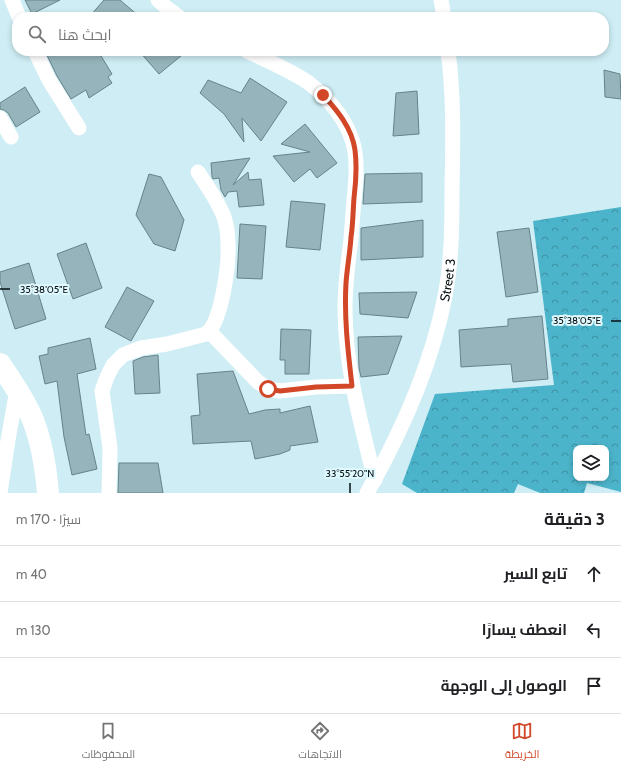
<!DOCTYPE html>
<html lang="ar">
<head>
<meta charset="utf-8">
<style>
  body { margin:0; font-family:Cabin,Cairo,sans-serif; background:#f6f6f6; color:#202124; direction:rtl }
  .controls { position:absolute; right:12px; bottom:12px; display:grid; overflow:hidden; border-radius:8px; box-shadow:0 2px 6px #0003 }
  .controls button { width:36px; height:36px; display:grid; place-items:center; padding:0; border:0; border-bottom:1px solid #e0e0e0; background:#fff; color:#202124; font:20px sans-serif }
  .stop { position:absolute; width:12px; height:12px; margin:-9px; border:3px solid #d24728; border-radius:50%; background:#fff }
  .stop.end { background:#d24728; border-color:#fff; box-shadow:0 1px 4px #0008 }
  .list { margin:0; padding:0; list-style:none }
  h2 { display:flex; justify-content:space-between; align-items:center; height:52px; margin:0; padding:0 16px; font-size:17px }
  h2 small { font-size:13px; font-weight:400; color:#757577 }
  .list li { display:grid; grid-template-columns:26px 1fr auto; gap:12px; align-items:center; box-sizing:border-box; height:56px; padding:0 16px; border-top:1px solid #e0e0e0 }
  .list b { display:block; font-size:15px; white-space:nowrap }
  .list em { font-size:13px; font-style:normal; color:#757577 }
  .icon { flex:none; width:22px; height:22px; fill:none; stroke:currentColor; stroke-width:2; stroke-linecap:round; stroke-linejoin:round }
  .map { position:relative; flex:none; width:621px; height:493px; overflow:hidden; direction:ltr }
  .search { position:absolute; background:#fff; box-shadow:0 2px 6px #0003; left:12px; right:12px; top:12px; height:44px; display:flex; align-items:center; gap:10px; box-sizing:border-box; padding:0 14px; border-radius:16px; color:#757577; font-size:15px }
  .sheet { height:220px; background:#fff }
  nav { display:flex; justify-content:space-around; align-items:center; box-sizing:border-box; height:56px; border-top:1px solid #e0e0e0; background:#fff; font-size:11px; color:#757577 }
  nav a { display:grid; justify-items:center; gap:2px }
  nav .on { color:#d24728 }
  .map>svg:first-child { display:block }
  .forest { fill:url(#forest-crowns); fill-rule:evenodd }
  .building { fill:#96b4bb; stroke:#67838a }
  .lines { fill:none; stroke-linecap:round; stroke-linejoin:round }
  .street { stroke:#fff; stroke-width:15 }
  .highway { stroke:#fff; stroke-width:22 }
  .route { stroke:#d24728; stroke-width:5 }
  .ticks { fill:none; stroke:#071114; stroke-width:1.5 }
  .labels { text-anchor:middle; stroke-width:4; stroke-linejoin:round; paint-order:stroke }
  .street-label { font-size:13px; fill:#071114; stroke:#e0f9ff }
  .ticks-label { font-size:10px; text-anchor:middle; fill:#071114; stroke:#e0f9ff; stroke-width:4; stroke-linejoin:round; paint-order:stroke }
</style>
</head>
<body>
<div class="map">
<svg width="621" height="493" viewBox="0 0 621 493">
  <defs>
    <pattern id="forest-crowns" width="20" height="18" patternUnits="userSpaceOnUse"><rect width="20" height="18" fill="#4cb4ca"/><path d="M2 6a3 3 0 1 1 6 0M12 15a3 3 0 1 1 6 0" fill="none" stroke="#3d91a3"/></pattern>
  </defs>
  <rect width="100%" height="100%" fill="#ceedf4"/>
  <path class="forest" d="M621,207V492L587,483L584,493H540L518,484L514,493H417L402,484L435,394L554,385L533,221ZM576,448H606V478H576Z"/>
  <g class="building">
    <polygon points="25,0 60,0 32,14"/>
    <polygon points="104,0 120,0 140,17 89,17"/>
    <polygon points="45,51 98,51 112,74 108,77 112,83 89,98 86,90 71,99 57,76"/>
    <polygon points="139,51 187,51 159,74"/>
    <polygon points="604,70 620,74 621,99 605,97"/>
    <polygon points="250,78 287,102 261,141 242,118 244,142 224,114 200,93 208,80 241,93"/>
    <polygon points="25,87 40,112 16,127 8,113 4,110 0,109 0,103"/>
    <polygon points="417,91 419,134 393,136 396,93"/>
    <polygon points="305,124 337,163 317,178 310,169 294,182 273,156 310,152 281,144"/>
    <polygon points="250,158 233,185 248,172 249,180 261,179 264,205 239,207 237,191 228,192 225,197 221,190 219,178 213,179 212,177 211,163"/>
    <polygon points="422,173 422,202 363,204 365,174"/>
    <polygon points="149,174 161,177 184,220 175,251 154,244 136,215"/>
    <polygon points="291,201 325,204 320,250 286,247"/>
    <polygon points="423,220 423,257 361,260 361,228"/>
    <polygon points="240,224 266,226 262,279 237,278"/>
    <polygon points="529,228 538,292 506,297 497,232"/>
    <polygon points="86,243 102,288 73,299 57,254"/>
    <polygon points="29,263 46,319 15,329 0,282 0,272"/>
    <polygon points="127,287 154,301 131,341 105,327"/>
    <polygon points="417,292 408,318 360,314 359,293"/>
    <polygon points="542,316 548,379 513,382 511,364 461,367 459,330 508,326 508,319"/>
    <polygon points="281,329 311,330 309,374 285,374 285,360 280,360"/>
    <polygon points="402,336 388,374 361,377 359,368 358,337"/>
    <polygon points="90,338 96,369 77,374 86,435 89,434 97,469 72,475 64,437 57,381 45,384 39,356 48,354 48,348"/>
    <polygon points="158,355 160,393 135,394 133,361 143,357"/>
    <polygon points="233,371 249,414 265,410 280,409 280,413 310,406 318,442 290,446 290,450 280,454 255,459 251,441 193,444 191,416 200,415 197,374"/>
    <polygon points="119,463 158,463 163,493 118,493"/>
  </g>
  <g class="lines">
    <g class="street">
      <polyline points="12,0 19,17"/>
      <polyline points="158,0 167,8 179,17"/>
      <polyline points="441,0 444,17"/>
      <polyline points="35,51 49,80 79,128"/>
      <path d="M247,51C268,61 290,70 309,83C329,99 346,118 353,143C358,161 356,181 354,200C353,213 352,226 351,239C348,262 345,285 345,308C345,367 361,424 375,480"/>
      <polyline points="0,118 11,137"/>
      <polyline points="209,331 258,382 268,389 280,391 316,387 352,386"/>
      <polyline points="0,493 8,440 17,390"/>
      <path d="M109,493L110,448L102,391L107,377L113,365L123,355L141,348L167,344L206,334C222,322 229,264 228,244C228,235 227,226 224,217C218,201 207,186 198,172"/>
      <path id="s1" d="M367,493C401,433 432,364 445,296C452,260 452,224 452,187C453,142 454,96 448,51"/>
    </g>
    <path class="highway" d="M0,364C12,382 25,400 33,420C42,443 46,469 48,493"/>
  </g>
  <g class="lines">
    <path class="route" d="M268,389L280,391L316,387L352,386C348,351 344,318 346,283C347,268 350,253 351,237C353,224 353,211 354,198C356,182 357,166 355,150C352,128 337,110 323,95"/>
  </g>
  <path class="ticks" d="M0,289H10M611,321H621M350,493V483"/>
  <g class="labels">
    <g class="street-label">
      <text dy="5" stroke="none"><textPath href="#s1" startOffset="229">Street 3</textPath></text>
    </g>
  </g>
  <g class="ticks-label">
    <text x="44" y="293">35°38'05"E</text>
    <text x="577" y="324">35°38'05"E</text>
    <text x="350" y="477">33°55'20"N</text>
  </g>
</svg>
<div class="controls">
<button><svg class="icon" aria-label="layers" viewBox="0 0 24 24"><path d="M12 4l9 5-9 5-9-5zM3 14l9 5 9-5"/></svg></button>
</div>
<div class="stop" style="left:268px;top:389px"></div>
<div class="stop end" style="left:323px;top:95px"></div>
<div class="search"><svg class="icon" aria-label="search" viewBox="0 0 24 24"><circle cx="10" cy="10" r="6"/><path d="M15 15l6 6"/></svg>ابحث هنا</div>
</div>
<section class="sheet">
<h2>3 دقيقة<small>سيرًا · 170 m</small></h2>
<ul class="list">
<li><svg class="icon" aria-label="ahead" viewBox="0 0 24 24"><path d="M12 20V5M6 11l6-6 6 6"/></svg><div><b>تابع السير</b></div><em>40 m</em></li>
<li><svg class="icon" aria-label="left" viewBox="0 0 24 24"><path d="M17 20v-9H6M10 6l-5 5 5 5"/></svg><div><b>انعطف يسارًا</b></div><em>130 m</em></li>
<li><svg class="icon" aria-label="arrive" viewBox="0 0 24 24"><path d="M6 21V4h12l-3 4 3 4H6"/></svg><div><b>الوصول إلى الوجهة</b></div></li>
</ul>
</section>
<nav>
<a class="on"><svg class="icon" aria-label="map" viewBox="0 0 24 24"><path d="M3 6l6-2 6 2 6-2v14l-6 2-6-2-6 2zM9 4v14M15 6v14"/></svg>الخريطة</a>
<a><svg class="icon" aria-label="directions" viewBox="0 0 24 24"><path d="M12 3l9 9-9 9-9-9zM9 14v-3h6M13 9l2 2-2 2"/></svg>الاتجاهات</a>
<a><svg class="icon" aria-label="saved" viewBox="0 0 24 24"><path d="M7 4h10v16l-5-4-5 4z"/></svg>المحفوظات</a>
</nav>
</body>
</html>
